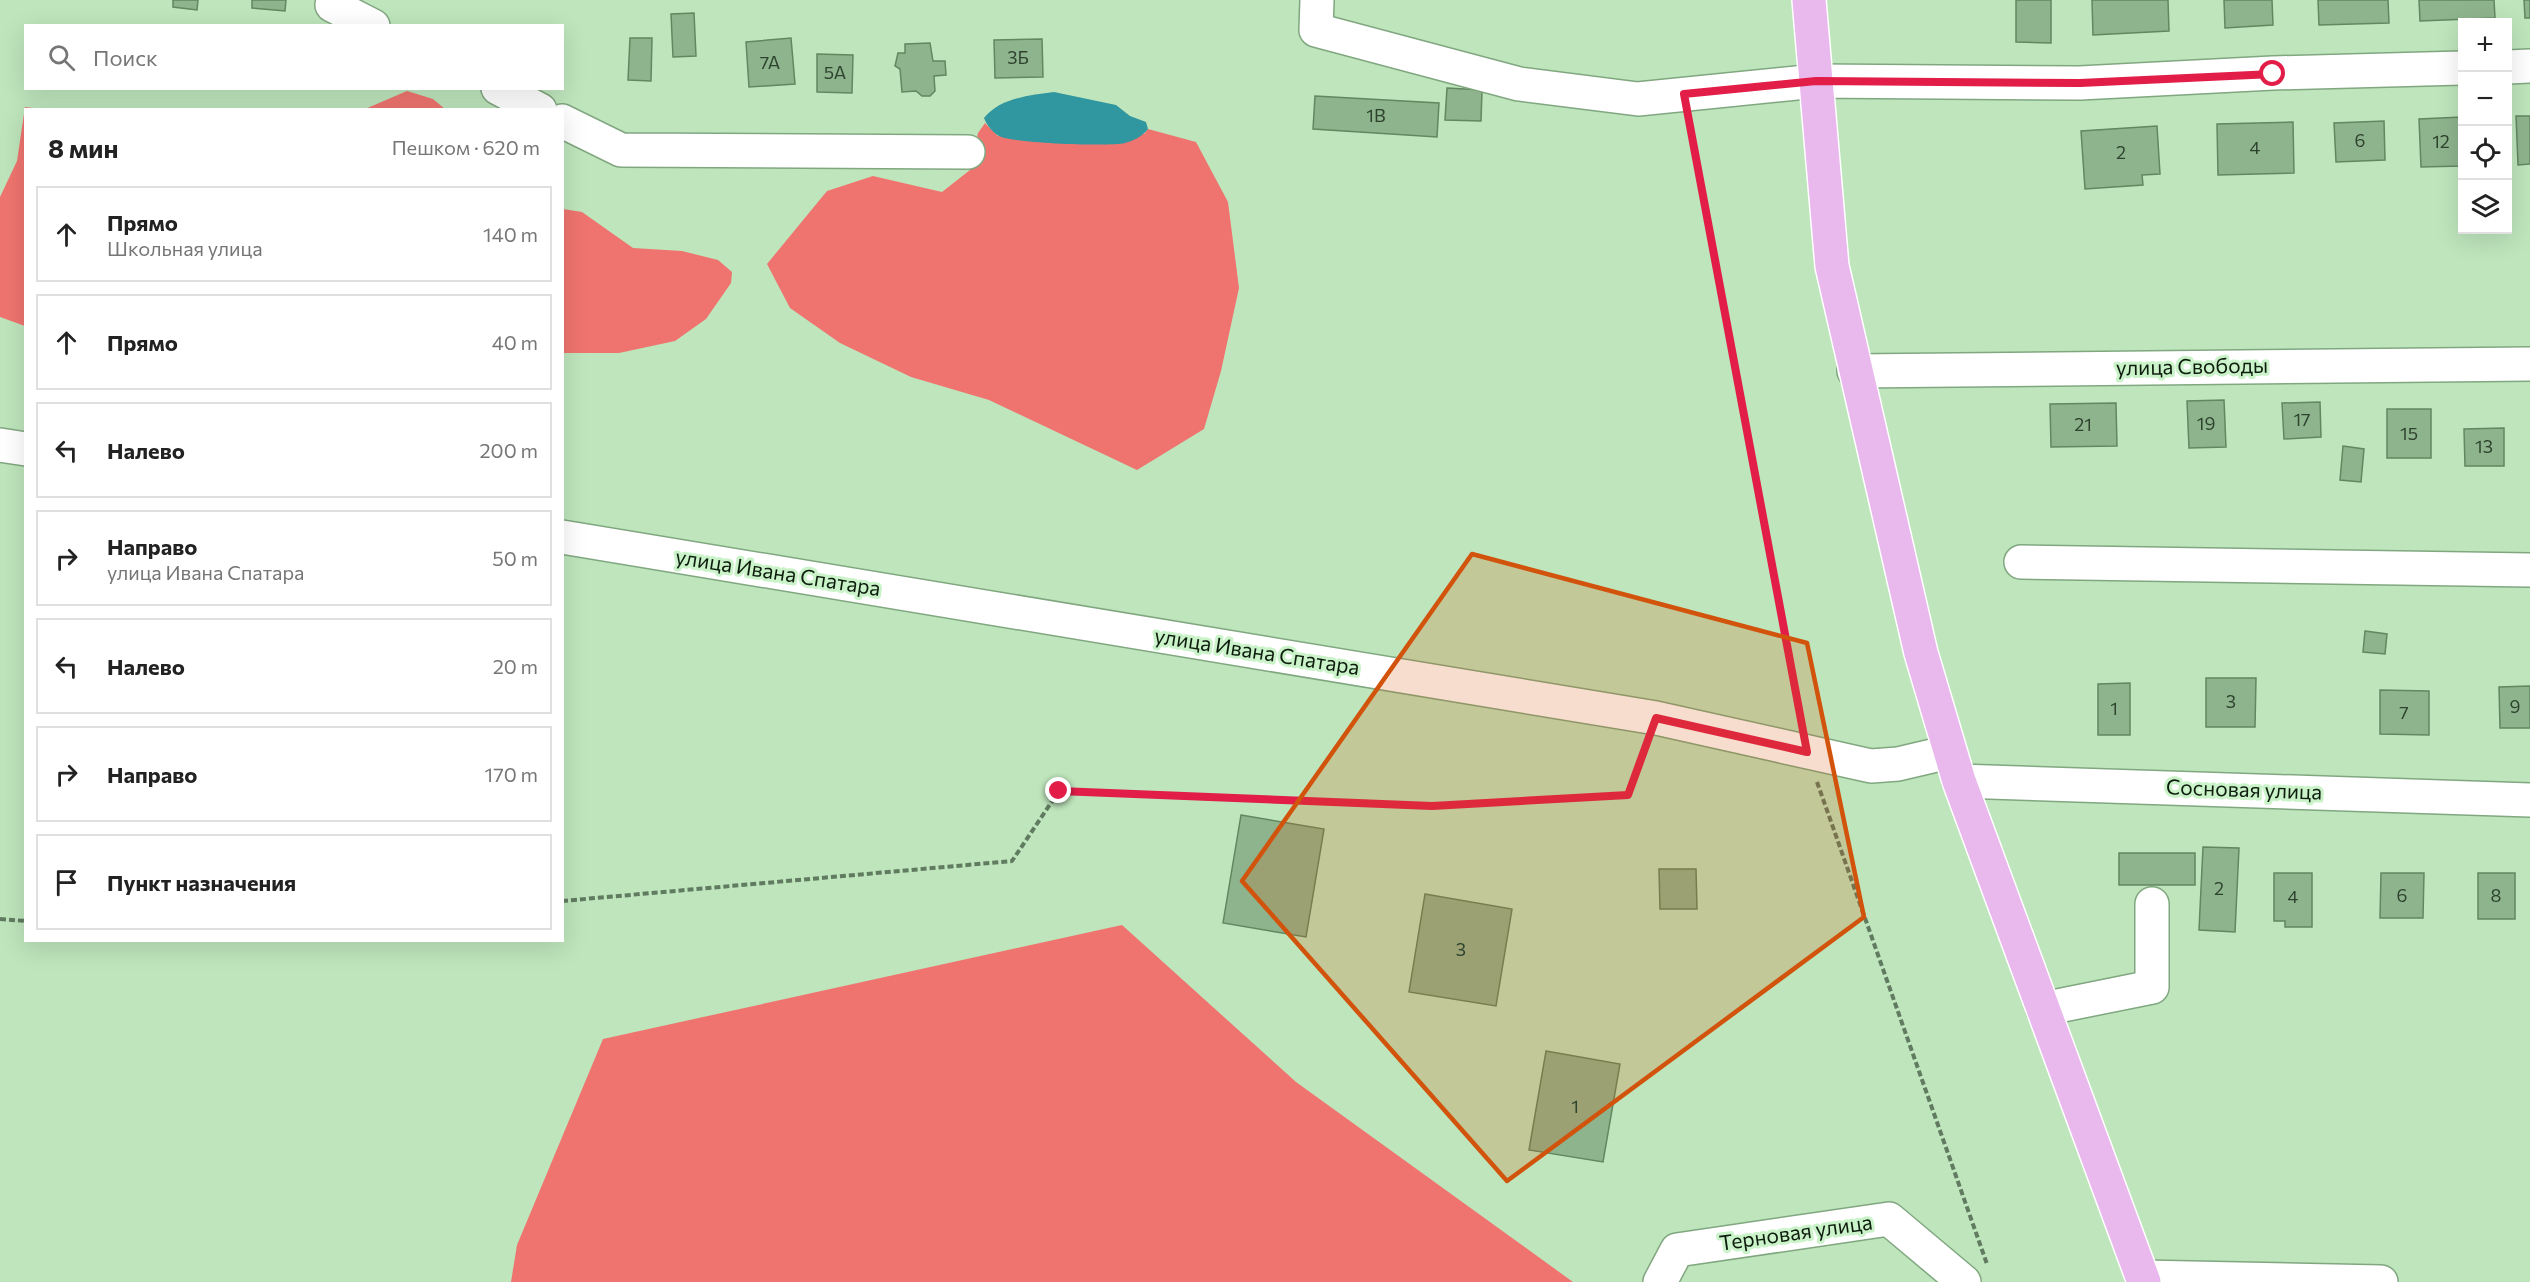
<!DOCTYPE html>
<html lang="ru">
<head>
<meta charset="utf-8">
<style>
  body { margin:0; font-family:Commissioner,sans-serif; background:#f6f6f6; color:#222 }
  .controls { position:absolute; right:18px; top:18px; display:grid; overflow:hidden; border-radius:0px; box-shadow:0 6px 24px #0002 }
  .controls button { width:54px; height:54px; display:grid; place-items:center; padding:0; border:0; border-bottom:2px solid #e0e0e0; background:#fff; color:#222; font:30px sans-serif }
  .stop { position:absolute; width:18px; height:18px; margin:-14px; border:4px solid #e11d48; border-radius:50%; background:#fff }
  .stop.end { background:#e11d48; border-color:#fff; box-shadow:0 2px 6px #0008 }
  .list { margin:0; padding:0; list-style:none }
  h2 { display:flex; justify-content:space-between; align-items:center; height:78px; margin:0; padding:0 24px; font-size:26px }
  h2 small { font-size:20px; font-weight:400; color:#767676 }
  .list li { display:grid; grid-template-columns:39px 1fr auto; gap:18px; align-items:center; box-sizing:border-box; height:96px; margin:0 12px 12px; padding:0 12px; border:2px solid #e0e0e0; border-radius:0px }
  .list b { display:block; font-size:22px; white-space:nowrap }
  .list p { margin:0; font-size:20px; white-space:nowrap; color:#767676 }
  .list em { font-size:20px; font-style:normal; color:#767676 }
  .icon { flex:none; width:33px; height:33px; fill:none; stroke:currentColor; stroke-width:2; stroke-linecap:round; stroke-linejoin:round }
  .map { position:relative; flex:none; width:2530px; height:1282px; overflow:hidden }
  .search { position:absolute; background:#fff; box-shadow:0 6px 24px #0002; left:24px; top:24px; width:540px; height:66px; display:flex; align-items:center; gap:15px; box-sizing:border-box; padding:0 21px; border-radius:0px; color:#767676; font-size:22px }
  .panel { position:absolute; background:#fff; box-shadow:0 6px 24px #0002; left:24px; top:108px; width:540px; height:834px; border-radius:0px }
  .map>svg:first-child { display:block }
  .forest { fill:#ef746f }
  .water { fill:#30969f }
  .building { fill:#8eb48d; stroke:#628761; stroke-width:1.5 }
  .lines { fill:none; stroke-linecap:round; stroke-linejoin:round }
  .minor-casing { stroke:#81a780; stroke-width:36 }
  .major-casing { stroke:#fff; stroke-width:36 }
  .path { stroke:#607b60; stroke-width:4; stroke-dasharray:6 3; stroke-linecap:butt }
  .minor { stroke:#fff; stroke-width:33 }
  .major { stroke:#e9b8ed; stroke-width:33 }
  .route { stroke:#e11d48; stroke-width:8 }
  .marked { fill:#d2530c; fill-opacity:0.2; stroke:#d2530c; stroke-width:4.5; stroke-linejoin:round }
  .labels { text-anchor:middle; stroke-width:6; stroke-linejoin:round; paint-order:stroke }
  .number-label { font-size:18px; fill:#2e432e }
  .street-label { font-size:21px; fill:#0e1d0e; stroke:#cbf3c9 }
</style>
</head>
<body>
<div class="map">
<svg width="2530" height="1282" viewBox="0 0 2530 1282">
  <rect width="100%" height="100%" fill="#bee5bc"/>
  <g class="forest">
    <polygon points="407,91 433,99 445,109 365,109"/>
    <polygon points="25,107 40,109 26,110 25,326 0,317 0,197 17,161"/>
    <polygon points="985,123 998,136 1144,134 1148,129 1196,142 1228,202 1239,288 1221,371 1204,429 1137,470 989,400 911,377 840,343 790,308 767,264 827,191 873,176 942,192 970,170 978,133"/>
    <polygon points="563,209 582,212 633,248 682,251 718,260 732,272 731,283 706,319 675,341 619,353 563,353"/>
    <polygon points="1122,925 1296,1082 1573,1282 511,1282 517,1245 603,1039"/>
  </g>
  <path class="water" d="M1054,92L1116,105L1130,116L1146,122L1148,129C1143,136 1133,141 1125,143C1110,147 1011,143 999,136C993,133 986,124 984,118C1000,98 1030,95 1054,92Z"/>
  <g class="building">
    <polygon points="173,0 198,0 197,10 173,7"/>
    <polygon points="252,0 286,0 285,11 252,8"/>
    <polygon points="2016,0 2051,0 2051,43 2016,42"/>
    <polygon points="2092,0 2168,0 2169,31 2093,35"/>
    <polygon points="2224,0 2272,0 2273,25 2225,28"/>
    <polygon points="2318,0 2388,0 2389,23 2319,25"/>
    <polygon points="2419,0 2494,0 2495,18 2420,21"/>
    <polygon points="2524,0 2530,0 2530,18 2525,18"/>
    <polygon points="694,13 696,56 673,57 671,14"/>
    <polygon points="630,38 652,38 651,81 628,80"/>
    <polygon points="791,38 795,84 749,87 746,42"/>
    <polygon points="1042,39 1043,77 995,78 994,40"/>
    <polygon points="930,43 933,61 945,61 946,75 934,76 935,91 930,96 922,96 916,91 902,92 900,69 895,66 898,53 905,53 905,44"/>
    <polygon points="817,54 853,55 852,93 817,92"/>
    <polygon points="1447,88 1482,90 1481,121 1445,120"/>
    <polygon points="1315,96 1439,103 1437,137 1313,129"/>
    <polygon points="2516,116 2530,116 2530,164 2518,165"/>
    <polygon points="2462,117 2462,166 2421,167 2419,119"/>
    <polygon points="2384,121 2385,160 2336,162 2334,123"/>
    <polygon points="2293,122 2294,173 2218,175 2217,124"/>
    <polygon points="2157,126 2160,174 2142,175 2143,185 2085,189 2081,131"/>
    <polygon points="2224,400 2226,447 2189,448 2187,401"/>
    <polygon points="2320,402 2321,437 2284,439 2282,403"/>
    <polygon points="2116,403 2117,446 2051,447 2050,404"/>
    <rect x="2387" y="409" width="44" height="49"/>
    <polygon points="2504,428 2504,466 2465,466 2464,429"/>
    <polygon points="2343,446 2364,449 2361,482 2340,480"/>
    <polygon points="2365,631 2387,634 2385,654 2363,652"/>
    <polygon points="2206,678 2256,678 2255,727 2206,727"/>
    <polygon points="2130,683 2130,735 2098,735 2098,684"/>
    <polygon points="2530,686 2530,728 2500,728 2499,687"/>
    <polygon points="2380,690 2429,691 2429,735 2380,734"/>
    <polygon points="1241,815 1324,829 1306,937 1223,923"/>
    <polygon points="2203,847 2239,848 2235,932 2199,930"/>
    <rect x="2119" y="853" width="76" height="32"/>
    <polygon points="1659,869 1696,869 1697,909 1660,909"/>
    <polygon points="2274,873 2312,873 2312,927 2285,927 2285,921 2274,921"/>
    <polygon points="2381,873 2424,873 2423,918 2380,918"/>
    <rect x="2478" y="873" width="37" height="46"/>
    <polygon points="1425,894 1512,909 1496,1006 1409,992"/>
    <polygon points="1546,1051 1620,1064 1603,1162 1529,1150"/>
  </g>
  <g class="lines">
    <defs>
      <g id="minor">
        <polyline points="333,0 332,5 373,26"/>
        <polyline points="1317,0 1316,30 1519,84 1638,99 1816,81 2080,83 2273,73 2462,68"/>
        <polyline points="2508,67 2530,66"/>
        <polyline points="498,88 540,110"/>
        <polyline points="562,121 621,150 968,152"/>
        <polyline points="1854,371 2530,364"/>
        <polyline points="0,445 26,449"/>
        <polyline points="562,537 1656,718 1871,766 1898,764 1949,752"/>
        <polyline points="2021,562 2530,570"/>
        <polyline points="1959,781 2530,800"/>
        <polyline points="2043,1009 2152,987 2152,904"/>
        <polyline points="2142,1277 2381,1282"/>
        <polyline points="1660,1282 1677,1250 1889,1219 1964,1282"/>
      </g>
      <polyline id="major" points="1809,0 1832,266 1921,653 1959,781 2144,1282"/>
    </defs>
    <use href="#minor" class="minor-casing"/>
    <use href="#major" class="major-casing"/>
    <g class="path">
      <polyline points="1688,119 1802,722"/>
      <polyline points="1817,782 1987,1264"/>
      <polyline points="562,901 1012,861 1059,791 1432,806 1628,795 1647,743"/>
      <polyline points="0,919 26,921"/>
    </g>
    <use href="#minor" class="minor"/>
    <use href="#major" class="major"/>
  </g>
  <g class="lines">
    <polyline class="route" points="1059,791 1432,806 1628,795 1656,718 1807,752 1684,94 1816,81 2080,83 2273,74"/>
  </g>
  <path class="marked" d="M1472,554L1807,643L1864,917L1507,1181L1242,881Z"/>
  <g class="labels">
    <g class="number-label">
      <text x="1018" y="64">3Б</text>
      <text x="770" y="69">7А</text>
      <text x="835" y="79">5А</text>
      <text x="1376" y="122">1В</text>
      <text x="2360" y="147">6</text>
      <text x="2441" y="148">12</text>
      <text x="2255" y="154">4</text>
      <text x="2121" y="159">2</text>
      <text x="2302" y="426">17</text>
      <text x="2206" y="430">19</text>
      <text x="2083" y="431">21</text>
      <text x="2409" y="440">15</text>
      <text x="2484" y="453">13</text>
      <text x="2231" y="708">3</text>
      <text x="2515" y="713">9</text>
      <text x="2114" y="715">1</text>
      <text x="2404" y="719">7</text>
      <text x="2219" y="895">2</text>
      <text x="2402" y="902">6</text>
      <text x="2496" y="902">8</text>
      <text x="2293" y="903">4</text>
      <text x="1461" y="956">3</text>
      <text x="1575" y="1113">1</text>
    </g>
    <g class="street-label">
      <text transform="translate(2192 367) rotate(-1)" y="7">улица Свободы</text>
      <text transform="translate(778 573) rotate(9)" y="7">улица Ивана Спатара</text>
      <text transform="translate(1257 652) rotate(9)" y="7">улица Ивана Спатара</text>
      <text transform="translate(2244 790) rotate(2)" y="7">Сосновая улица</text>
      <text transform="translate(1796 1233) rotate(-8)" y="7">Терновая улица</text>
    </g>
  </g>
</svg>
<div class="controls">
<button>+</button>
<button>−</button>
<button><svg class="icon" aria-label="locate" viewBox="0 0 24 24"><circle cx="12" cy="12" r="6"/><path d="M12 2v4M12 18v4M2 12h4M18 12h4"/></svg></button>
<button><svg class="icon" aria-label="layers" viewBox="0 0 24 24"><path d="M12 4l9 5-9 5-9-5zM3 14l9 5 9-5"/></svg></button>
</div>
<div class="stop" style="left:2273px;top:74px"></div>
<div class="stop end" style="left:1059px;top:791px"></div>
<div class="search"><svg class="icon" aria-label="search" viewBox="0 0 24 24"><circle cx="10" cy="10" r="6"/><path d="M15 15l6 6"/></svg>Поиск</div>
<section class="panel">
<h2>8 мин<small>Пешком · 620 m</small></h2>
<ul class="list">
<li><svg class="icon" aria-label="ahead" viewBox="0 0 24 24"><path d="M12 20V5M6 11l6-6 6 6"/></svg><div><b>Прямо</b><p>Школьная улица</p></div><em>140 m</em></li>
<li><svg class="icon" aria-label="ahead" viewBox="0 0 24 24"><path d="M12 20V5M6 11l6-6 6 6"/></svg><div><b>Прямо</b></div><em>40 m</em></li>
<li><svg class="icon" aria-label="left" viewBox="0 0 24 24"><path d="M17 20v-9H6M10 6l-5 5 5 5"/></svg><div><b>Налево</b></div><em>200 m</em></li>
<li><svg class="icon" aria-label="right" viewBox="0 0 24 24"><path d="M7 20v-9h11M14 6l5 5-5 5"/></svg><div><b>Направо</b><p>улица Ивана Спатара</p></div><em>50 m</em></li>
<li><svg class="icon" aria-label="left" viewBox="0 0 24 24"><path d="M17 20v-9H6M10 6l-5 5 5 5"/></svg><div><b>Налево</b></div><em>20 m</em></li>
<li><svg class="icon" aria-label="right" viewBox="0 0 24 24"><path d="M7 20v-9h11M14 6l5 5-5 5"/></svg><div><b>Направо</b></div><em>170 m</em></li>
<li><svg class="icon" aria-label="arrive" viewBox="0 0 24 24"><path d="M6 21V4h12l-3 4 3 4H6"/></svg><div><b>Пункт назначения</b></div></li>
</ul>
</section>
</div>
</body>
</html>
